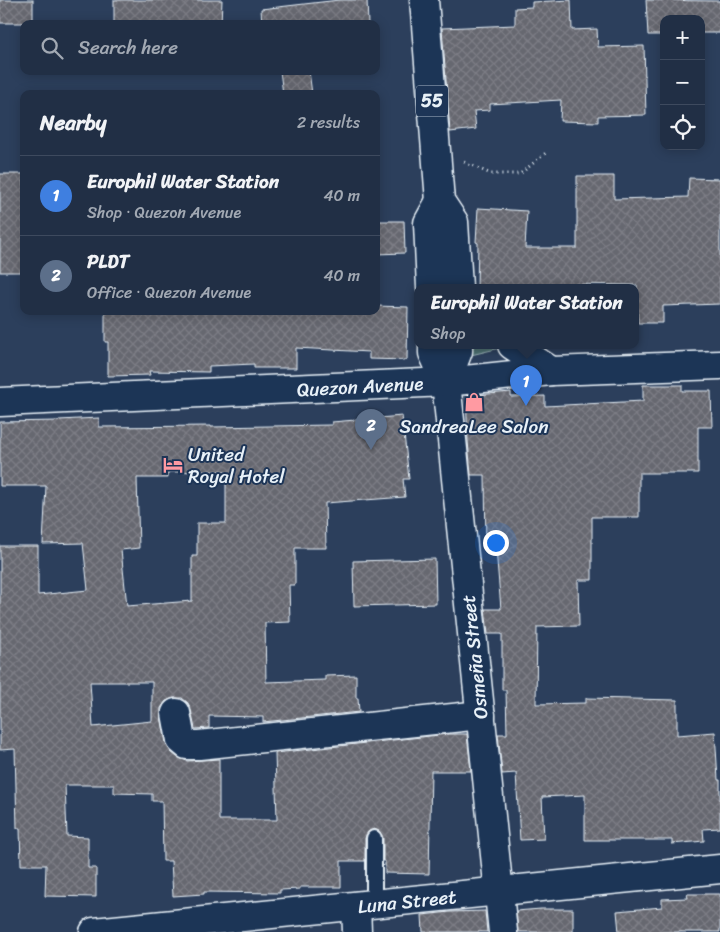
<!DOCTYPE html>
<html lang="en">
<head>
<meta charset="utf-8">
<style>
  body { margin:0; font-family:Sriracha,sans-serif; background:#29374c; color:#f1f3f6 }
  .controls { position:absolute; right:15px; top:15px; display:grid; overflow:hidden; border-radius:10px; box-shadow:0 2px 12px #0003 }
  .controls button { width:45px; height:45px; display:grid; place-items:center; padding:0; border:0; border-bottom:1px solid #3e4a5e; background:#212f45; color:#f1f3f6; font:25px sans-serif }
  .you { position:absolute; left:495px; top:542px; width:18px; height:18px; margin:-12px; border:4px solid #fff; border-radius:50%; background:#1a73e8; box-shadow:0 0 0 8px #1a73e833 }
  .badge { display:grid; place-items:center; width:32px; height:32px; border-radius:50%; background:#d6ab8b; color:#fff; font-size:16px; font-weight:700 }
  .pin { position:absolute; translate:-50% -41px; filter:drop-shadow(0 1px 2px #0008) }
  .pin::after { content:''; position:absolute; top:26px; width:18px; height:15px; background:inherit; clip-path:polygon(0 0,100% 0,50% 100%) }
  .popup { position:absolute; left:414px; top:284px; width:225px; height:65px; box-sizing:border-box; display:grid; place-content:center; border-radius:10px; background:#212f45; filter:drop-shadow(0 1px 4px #0005); font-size:16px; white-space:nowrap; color:#a2a9b3 }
  .popup b { font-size:19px; color:#f1f3f6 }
  .popup::after { content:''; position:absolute; left:50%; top:100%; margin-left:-10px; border:10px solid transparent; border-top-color:#212f45 }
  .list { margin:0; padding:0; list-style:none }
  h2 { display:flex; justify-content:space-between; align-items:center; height:65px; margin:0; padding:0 20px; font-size:21px }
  h2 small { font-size:16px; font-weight:400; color:#a2a9b3 }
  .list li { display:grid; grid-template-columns:32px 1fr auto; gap:15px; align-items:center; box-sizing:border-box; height:80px; padding:0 20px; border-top:1px solid #3e4a5e }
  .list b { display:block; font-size:19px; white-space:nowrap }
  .list p { margin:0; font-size:16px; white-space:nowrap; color:#a2a9b3 }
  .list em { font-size:16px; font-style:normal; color:#a2a9b3 }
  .icon { flex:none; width:28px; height:28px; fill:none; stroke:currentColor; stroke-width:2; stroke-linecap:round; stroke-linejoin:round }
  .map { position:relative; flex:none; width:720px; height:932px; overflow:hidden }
  .search { position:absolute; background:#212f45; box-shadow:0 2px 12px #0003; left:20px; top:20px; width:360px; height:55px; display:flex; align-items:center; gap:12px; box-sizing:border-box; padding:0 18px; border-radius:10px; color:#a2a9b3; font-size:19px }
  .panel { position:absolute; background:#212f45; box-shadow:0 2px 12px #0003; left:20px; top:90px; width:360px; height:225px; border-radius:10px }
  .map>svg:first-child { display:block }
  .grass { fill:url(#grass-tufts); stroke:#9ab0b5 }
  .building { fill:url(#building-cross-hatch); stroke:#e8f1f8; fill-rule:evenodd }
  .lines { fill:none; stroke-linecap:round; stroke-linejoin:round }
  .lane-casing { stroke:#e8f1f8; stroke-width:18 }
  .street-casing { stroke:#e8f1f8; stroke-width:31 }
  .secondary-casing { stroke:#e8f1f8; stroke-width:31 }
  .highway-casing { stroke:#e8f1f8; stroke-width:31 }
  .path { stroke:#e8f1f8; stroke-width:3; stroke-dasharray:1 4; stroke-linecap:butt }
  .lane { stroke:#1d3557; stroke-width:14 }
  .street { stroke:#1d3557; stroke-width:28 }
  .secondary { stroke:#1d3557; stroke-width:28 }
  .highway { stroke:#1d3557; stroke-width:28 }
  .labels { text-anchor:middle; stroke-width:4; stroke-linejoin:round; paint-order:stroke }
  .shield { fill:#1d3557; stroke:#abb9c8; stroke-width:1 }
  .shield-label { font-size:18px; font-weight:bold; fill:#e8f1f8 }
  .street-label { font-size:19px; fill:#e8f1f8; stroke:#1d3557 }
  .poi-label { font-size:19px; fill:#e8f1f8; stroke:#1d3557 }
</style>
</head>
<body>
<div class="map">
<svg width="720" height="932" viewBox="0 0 720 932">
  <defs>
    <pattern id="grass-tufts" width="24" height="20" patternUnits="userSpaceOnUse" patternTransform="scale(1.25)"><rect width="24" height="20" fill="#4d7072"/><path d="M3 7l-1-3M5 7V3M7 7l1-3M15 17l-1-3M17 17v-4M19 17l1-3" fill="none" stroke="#678587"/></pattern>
    <pattern id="building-cross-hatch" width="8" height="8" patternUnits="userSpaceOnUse" patternTransform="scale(1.25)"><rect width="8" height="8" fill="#666770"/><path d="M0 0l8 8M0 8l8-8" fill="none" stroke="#7c7d85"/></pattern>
  </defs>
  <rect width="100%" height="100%" fill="#2c3f5c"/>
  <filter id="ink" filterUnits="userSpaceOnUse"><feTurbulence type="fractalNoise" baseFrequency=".02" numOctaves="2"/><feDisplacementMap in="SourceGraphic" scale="10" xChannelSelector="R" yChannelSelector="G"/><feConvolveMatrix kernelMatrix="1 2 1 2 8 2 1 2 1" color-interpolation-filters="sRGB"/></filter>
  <g filter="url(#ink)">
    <polygon class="grass" points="470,345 498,345 499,346 496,349 471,355"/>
    <g class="building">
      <rect x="0" y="0" width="33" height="23"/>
      <polygon points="114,0 222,0 221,24 114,24"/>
      <polygon points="339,0 367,0 368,24 262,24 261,9"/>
      <polygon points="571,0 572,30 597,29 598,47 644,46 646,115 598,116 598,122 560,121 561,100 490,104 490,110 474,111 476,129 450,132 442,28 515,25 515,8 532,7 532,2"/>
      <polygon points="646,0 720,1 720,33 701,33 701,19 664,19 664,35 648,35"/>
      <polygon points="280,71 309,71 312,94 283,94"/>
      <rect x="0" y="174" width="24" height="98"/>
      <polygon points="577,176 614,176 614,199 688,197 689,178 720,179 720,304 663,306 663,323 638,323 637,285 568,284 568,287 477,287 478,243 476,242 478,208 527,211 525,248 577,248"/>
      <polygon points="376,221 404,221 405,253 376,254"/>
      <polygon points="376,306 408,307 407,360 369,359 369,352 296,348 296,368 254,368 254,364 209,366 209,372 149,371 150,375 108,376 108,342 105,342 105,311 376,311"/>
      <polygon points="643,385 682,385 682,391 711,391 712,427 698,427 698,473 639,473 639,517 592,517 592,580 578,580 579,626 537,627 536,704 586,703 586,698 677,700 677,735 715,732 718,780 720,780 720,828 703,829 704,841 672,844 672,840 585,840 585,795 542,797 544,839 520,840 516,773 502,774 498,734 507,734 506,690 502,690 502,634 488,634 485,609 501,609 496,549 486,550 485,475 471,475 468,441 466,396 511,392 511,397 545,396 545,406 643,401"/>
      <path d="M402,416L409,479H403L405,497L325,503L326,548H295V585H289L290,622L265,623L266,682L325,680V676L356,675V698H358L359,712L263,722V717L209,716V728L195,729L191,710L188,703L182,698H174L166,701L161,708V716L166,743L171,752L177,757L187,761L219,759V820H277L275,753L448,734H467L471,771H431L429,874L385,873V861H383V838L379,831L374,829L369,831L365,838V861H341V887H300V889L280,890V893L204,892V894L173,896L171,861H163L162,801H152V794L114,793V785H65L67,836L88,837V868H96V897L45,896L46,865H21L20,828H17L15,749L0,750V546H38V595L88,590L83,543L43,544L46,486H0V422L59,421V420L99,418V427L211,426V427L332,425V422ZM225,471V478H226V523H197V556H192V601L127,606L121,550L139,548L137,478H168V472ZM90,682H152V721L93,727Z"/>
      <polygon points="435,559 436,604 354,606 353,561"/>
      <polygon points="687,894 720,894 720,932 619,932 617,911 662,907 662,899 688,898"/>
      <polygon points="541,909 573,909 573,932 518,932 516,911"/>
      <polygon points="485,911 487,932 423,932 422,915 450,912"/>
    </g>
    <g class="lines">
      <defs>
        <polyline id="lane" points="374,838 374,904"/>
        <g id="street">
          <polyline points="446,382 503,932"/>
          <polyline points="176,713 181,740 187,745 199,745 481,715"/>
          <polyline points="356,906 357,932"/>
          <polyline points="94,932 720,869"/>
        </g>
        <polyline id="secondary" points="0,402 446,382"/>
        <g id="highway">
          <polyline points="424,0 440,201 454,222 458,287"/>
          <polyline points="431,287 428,223 440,201"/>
          <polyline points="433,345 433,353 446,382"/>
          <polyline points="512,345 551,371"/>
          <polyline points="446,382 551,371 720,365"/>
          <polyline points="446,382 458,351 458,345"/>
        </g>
      </defs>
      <use href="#lane" class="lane-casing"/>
      <use href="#street" class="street-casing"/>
      <use href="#secondary" class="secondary-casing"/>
      <use href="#highway" class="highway-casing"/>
      <polyline class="path" points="464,162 491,174 520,174 547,152"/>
      <use href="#lane" class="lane"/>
      <use href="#street" class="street"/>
      <use href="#secondary" class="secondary"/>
      <use href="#highway" class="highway"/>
    </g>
  </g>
  <defs>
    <symbol id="shop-bare" viewBox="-9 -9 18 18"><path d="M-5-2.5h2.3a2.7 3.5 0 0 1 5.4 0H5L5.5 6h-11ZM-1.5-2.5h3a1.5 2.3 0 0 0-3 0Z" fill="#ff9aa2" stroke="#1d3557" stroke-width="2.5" paint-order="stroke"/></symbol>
    <symbol id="hotel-bare" viewBox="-9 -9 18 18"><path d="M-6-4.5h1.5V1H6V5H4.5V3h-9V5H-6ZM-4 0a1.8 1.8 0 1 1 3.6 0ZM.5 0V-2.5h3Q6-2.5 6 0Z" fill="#ff9aa2" stroke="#1d3557" stroke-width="2.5" paint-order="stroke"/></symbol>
  </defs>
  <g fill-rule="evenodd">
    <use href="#shop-bare" x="460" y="388" width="28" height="28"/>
    <use href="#hotel-bare" x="159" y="451" width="28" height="28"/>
  </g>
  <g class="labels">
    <rect class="shield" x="416" y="85.5" width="32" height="31" rx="4"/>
    <g class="shield-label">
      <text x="432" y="107">55</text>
    </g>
    <g class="street-label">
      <text transform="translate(360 386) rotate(-3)" y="7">Quezon Avenue</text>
      <text transform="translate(474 657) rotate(-96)" y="7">Osmeña Street</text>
      <text transform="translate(407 901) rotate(-6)" y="7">Luna Street</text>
    </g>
    <g class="poi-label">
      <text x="474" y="433">SandreaLee Salon</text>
      <text x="188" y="461" text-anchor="start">United<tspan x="188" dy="22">Royal Hotel</tspan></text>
    </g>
  </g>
</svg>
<div class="controls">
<button>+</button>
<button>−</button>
<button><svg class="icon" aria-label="locate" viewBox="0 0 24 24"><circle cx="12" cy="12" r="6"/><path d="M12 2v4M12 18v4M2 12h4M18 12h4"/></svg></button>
</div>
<div class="you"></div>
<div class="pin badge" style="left:526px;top:406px;background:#3f7fe0">1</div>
<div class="popup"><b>Europhil Water Station</b>Shop</div>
<div class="pin badge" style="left:371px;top:450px;background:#5c6f8a">2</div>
<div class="search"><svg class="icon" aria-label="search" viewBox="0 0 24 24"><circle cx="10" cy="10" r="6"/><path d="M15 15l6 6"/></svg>Search here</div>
<section class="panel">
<h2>Nearby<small>2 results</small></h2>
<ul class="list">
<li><span class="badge" style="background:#3f7fe0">1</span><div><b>Europhil Water Station</b><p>Shop · Quezon Avenue</p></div><em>40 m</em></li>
<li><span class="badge" style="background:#5c6f8a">2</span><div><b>PLDT</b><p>Office · Quezon Avenue</p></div><em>40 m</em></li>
</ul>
</section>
</div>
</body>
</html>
